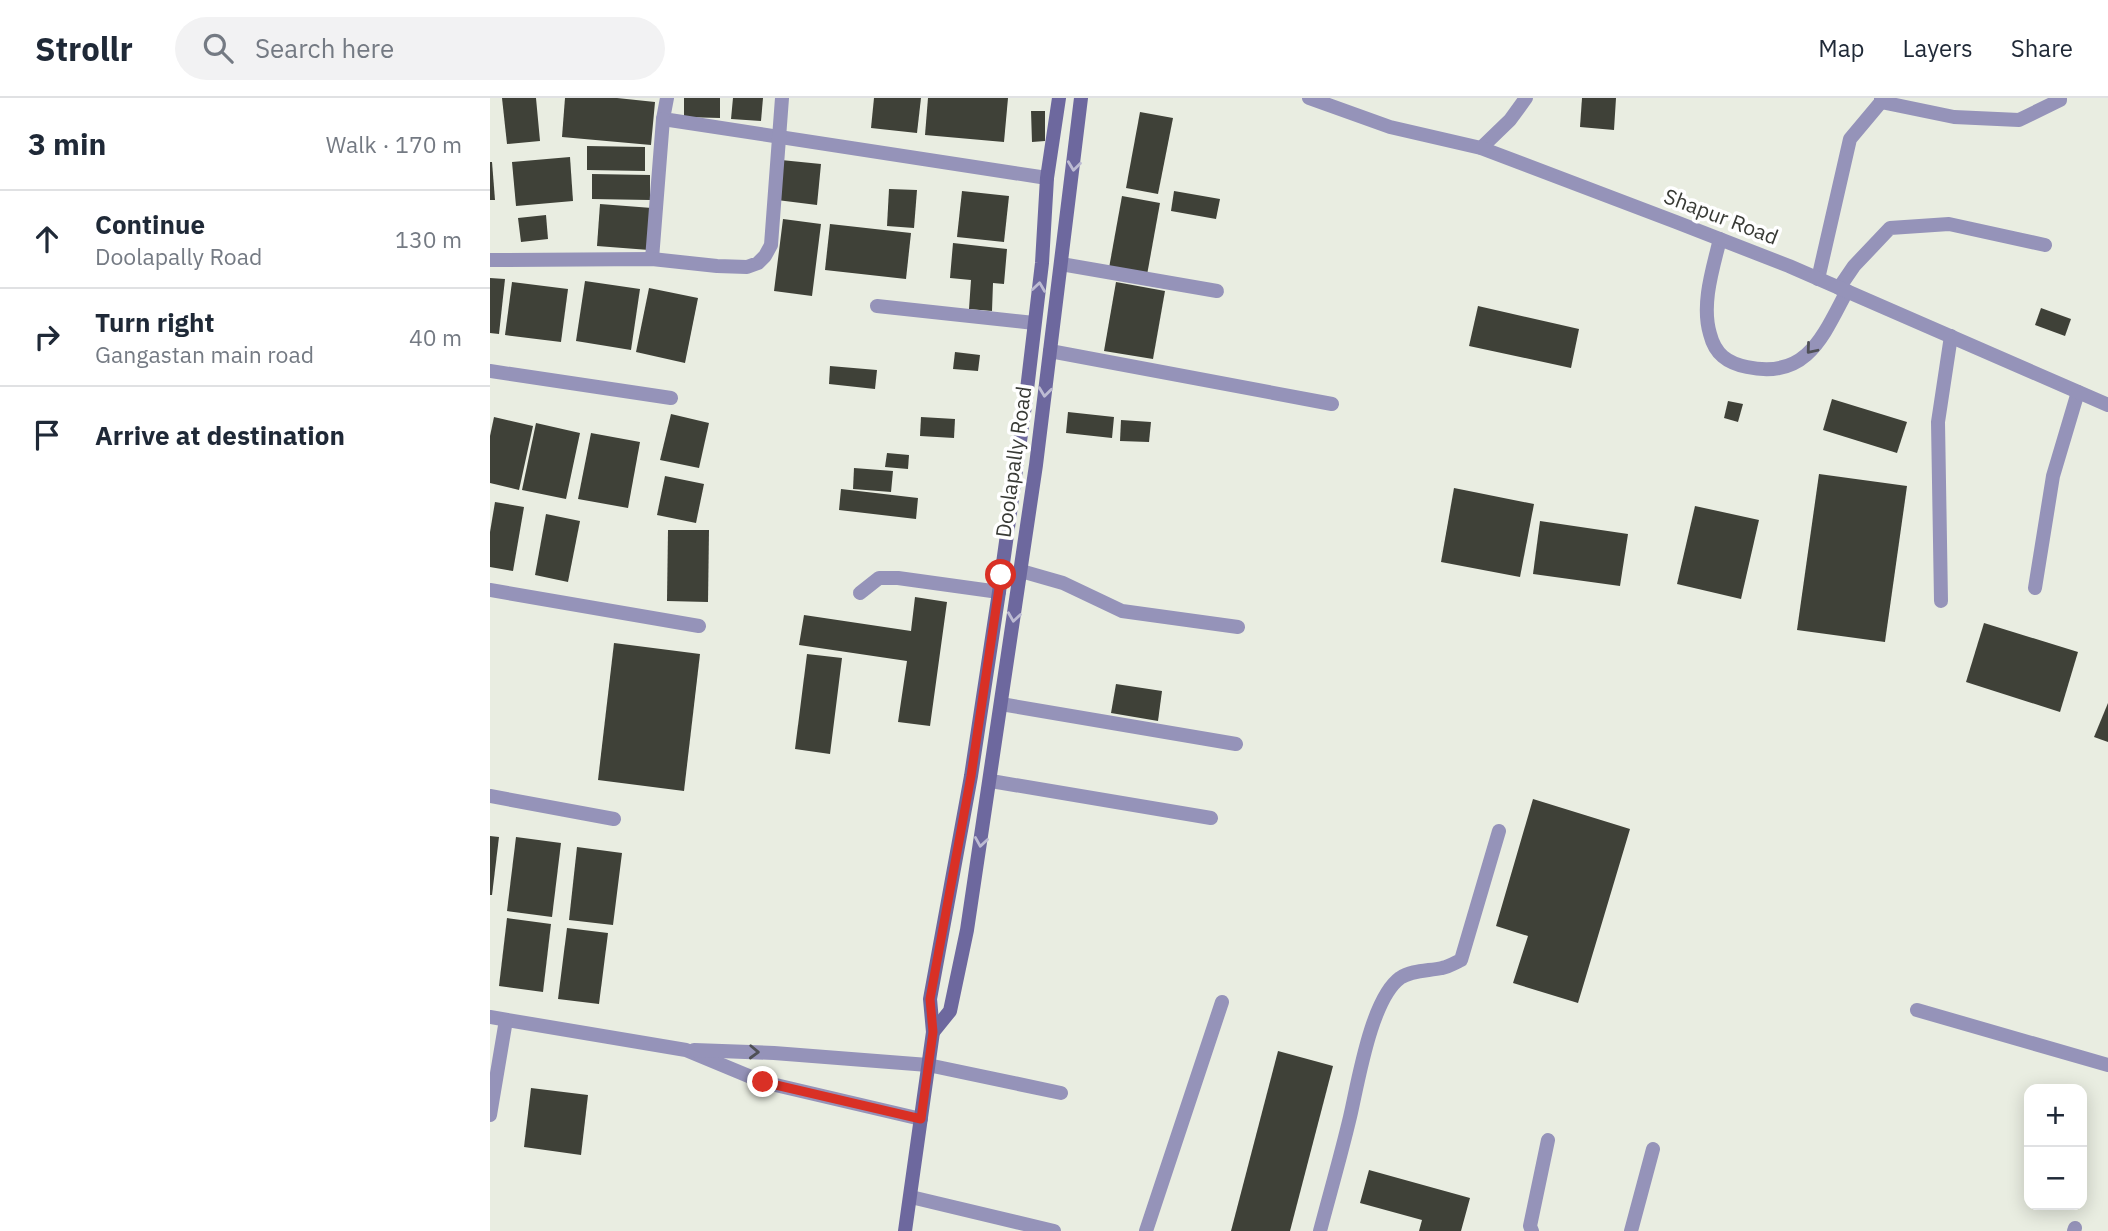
<!DOCTYPE html>
<html lang="en">
<head>
<meta charset="utf-8">
<style>
  body { margin:0; font-family:"IBM Plex Sans",sans-serif; background:#f2f2f3; color:#1f2937 }
  .controls { position:absolute; right:21px; bottom:21px; display:grid; overflow:hidden; border-radius:14px; box-shadow:0 4px 18px #0003 }
  .controls button { width:63px; height:63px; display:grid; place-items:center; padding:0; border:0; border-bottom:2px solid #e0e1e3; background:#fff; color:#1f2937; font:35px sans-serif }
  .stop { position:absolute; width:21px; height:21px; margin:-16px; border:5px solid #d93025; border-radius:50%; background:#fff }
  .stop.end { background:#d93025; border-color:#fff; box-shadow:0 2px 7px #0008 }
  .list { margin:0; padding:0; list-style:none }
  h2 { display:flex; justify-content:space-between; align-items:center; height:91px; margin:0; padding:0 28px; font-size:30px }
  h2 small { font-size:23px; font-weight:400; color:#747a83 }
  .list li { display:grid; grid-template-columns:46px 1fr auto; gap:21px; align-items:center; box-sizing:border-box; height:98px; padding:0 28px; border-top:2px solid #e0e1e3 }
  .list b { display:block; font-size:26px; white-space:nowrap }
  .list p { margin:0; font-size:23px; white-space:nowrap; color:#747a83 }
  .list em { font-size:23px; font-style:normal; color:#747a83 }
  .icon { flex:none; width:38px; height:38px; fill:none; stroke:currentColor; stroke-width:2; stroke-linecap:round; stroke-linejoin:round }
  .map { position:relative; flex:none; width:1618px; height:1133px; overflow:hidden }
  header { display:flex; align-items:center; gap:42px; box-sizing:border-box; height:98px; padding:0 35px; background:#fff; border-bottom:2px solid #e0e1e3 }
  header strong { font-size:33px }
  nav { display:flex; gap:38px; margin-inline-start:auto; font-size:24px }
  .search { width:490px; height:63px; background:#f2f2f3; display:flex; align-items:center; gap:18px; box-sizing:border-box; padding:0 24px; border-radius:38px; color:#747a83; font-size:26px }
  main { display:flex }
  aside { flex:1; background:#fff }
  .map>svg:first-child { display:block }
  .building { fill:#3f4138 }
  .lines { fill:none; stroke-linecap:round; stroke-linejoin:round }
  .service { stroke:#9593b9; stroke-width:14 }
  .minor { stroke:#9593b9; stroke-width:14 }
  .tertiary { stroke:#9593b9; stroke-width:14 }
  .secondary { stroke:#6d689e; stroke-width:14 }
  .oneway { stroke:#bdbbd3 }
  .oneway2 { stroke:#4f5056 }
  .route { stroke:#d93025; stroke-width:9 }
  .labels { text-anchor:middle; stroke-width:7; stroke-linejoin:round; paint-order:stroke }
  .street-label { font-size:21px; fill:#383a35; stroke:#fff }
</style>
</head>
<body>
<header>
<strong>Strollr</strong>
<div class="search"><svg class="icon" aria-label="search" viewBox="0 0 24 24"><circle cx="10" cy="10" r="6"/><path d="M15 15l6 6"/></svg>Search here</div>
<nav><a>Map</a><a>Layers</a><a>Share</a></nav>
</header>
<main>
<aside>
<h2>3 min<small>Walk · 170 m</small></h2>
<ul class="list">
<li><svg class="icon" aria-label="ahead" viewBox="0 0 24 24"><path d="M12 20V5M6 11l6-6 6 6"/></svg><div><b>Continue</b><p>Doolapally Road</p></div><em>130 m</em></li>
<li><svg class="icon" aria-label="right" viewBox="0 0 24 24"><path d="M7 20v-9h11M14 6l5 5-5 5"/></svg><div><b>Turn right</b><p>Gangastan main road</p></div><em>40 m</em></li>
<li><svg class="icon" aria-label="arrive" viewBox="0 0 24 24"><path d="M6 21V4h12l-3 4 3 4H6"/></svg><div><b>Arrive at destination</b></div></li>
</ul>
</aside>
<div class="map">
<svg width="1618" height="1133" viewBox="0 0 1618 1133">
  <rect width="100%" height="100%" fill="#e9ede1"/>
  <g class="building">
    <polygon points="12,0 46,0 50,43 17,46"/>
    <polygon points="75,0 127,0 165,4 161,47 72,39"/>
    <polygon points="194,0 230,0 230,20 194,19"/>
    <polygon points="243,0 273,0 271,23 241,21"/>
    <polygon points="384,0 431,0 427,35 381,30"/>
    <polygon points="438,0 518,0 514,44 435,37"/>
    <polygon points="1092,0 1126,0 1124,32 1090,29"/>
    <polygon points="541,13 555,13 555,43 542,44"/>
    <polygon points="650,14 683,20 668,96 636,90"/>
    <polygon points="97,48 155,49 155,73 97,72"/>
    <polygon points="80,59 83,103 26,108 22,64"/>
    <polygon points="291,62 331,66 327,107 287,102"/>
    <polygon points="0,64 2,64 5,102 0,102"/>
    <polygon points="102,76 160,77 160,102 102,101"/>
    <polygon points="399,91 427,92 424,130 397,128"/>
    <polygon points="472,93 519,98 514,144 467,139"/>
    <polygon points="684,93 730,101 726,121 681,113"/>
    <polygon points="632,98 670,105 657,177 619,170"/>
    <polygon points="110,106 162,110 159,152 107,148"/>
    <polygon points="56,117 58,141 31,144 28,120"/>
    <polygon points="293,121 331,126 322,198 284,193"/>
    <polygon points="340,126 421,135 416,181 335,172"/>
    <polygon points="463,145 517,151 514,186 503,185 502,213 479,211 481,182 460,180"/>
    <polygon points="0,180 15,181 9,236 0,235"/>
    <polygon points="95,183 150,191 141,252 86,243"/>
    <polygon points="22,184 78,191 71,244 15,237"/>
    <polygon points="626,184 675,193 663,261 614,253"/>
    <polygon points="159,190 208,200 195,265 146,254"/>
    <polygon points="988,208 1089,231 1081,270 979,248"/>
    <polygon points="1551,210 1581,221 1575,238 1545,227"/>
    <polygon points="465,254 490,257 488,273 463,271"/>
    <polygon points="340,268 387,272 385,291 339,286"/>
    <polygon points="1342,301 1417,324 1407,355 1333,332"/>
    <polygon points="1238,303 1253,306 1248,324 1234,320"/>
    <polygon points="578,314 624,319 622,340 576,335"/>
    <polygon points="181,316 219,325 209,370 170,362"/>
    <polygon points="4,319 43,328 29,392 0,385 0,338"/>
    <polygon points="431,319 465,321 464,340 430,338"/>
    <polygon points="631,322 661,324 659,344 630,343"/>
    <polygon points="46,325 90,335 76,401 32,392"/>
    <polygon points="101,335 150,344 138,410 88,401"/>
    <polygon points="397,355 419,357 418,371 395,369"/>
    <polygon points="364,370 403,373 401,394 363,391"/>
    <polygon points="1329,376 1417,388 1395,544 1307,532"/>
    <polygon points="175,378 214,386 206,425 167,417"/>
    <polygon points="964,390 1044,406 1030,479 951,464"/>
    <polygon points="351,391 428,400 426,421 349,412"/>
    <polygon points="5,404 34,409 23,473 0,469 0,434"/>
    <polygon points="1205,408 1269,422 1251,501 1187,486"/>
    <polygon points="56,416 90,423 78,484 45,477"/>
    <polygon points="1050,423 1138,436 1130,488 1043,476"/>
    <polygon points="178,432 219,432 218,504 177,503"/>
    <polygon points="425,499 457,504 440,628 408,624 417,563 309,547 314,517 421,533"/>
    <polygon points="1494,525 1588,554 1570,614 1476,584"/>
    <polygon points="124,545 210,556 194,693 108,682"/>
    <polygon points="317,556 352,560 340,656 305,651"/>
    <polygon points="626,586 672,593 668,623 621,615"/>
    <polygon points="1618,605 1618,644 1604,639"/>
    <polygon points="1043,701 1140,731 1088,905 1023,885 1038,838 1006,828"/>
    <polygon points="0,738 9,739 2,797 0,797"/>
    <polygon points="26,739 71,745 62,819 17,813"/>
    <polygon points="87,749 132,755 123,827 79,822"/>
    <polygon points="17,820 61,826 53,894 9,888"/>
    <polygon points="77,830 118,835 109,906 68,901"/>
    <polygon points="788,953 843,968 800,1133 741,1133"/>
    <polygon points="41,990 98,997 91,1057 34,1049"/>
    <polygon points="879,1072 980,1100 971,1133 929,1133 932,1122 870,1105"/>
  </g>
  <g class="lines">
    <g class="service">
      <polyline points="1391,4 1464,19 1529,22 1570,2 1570,0"/>
      <polyline points="991,50 1020,22 1036,0"/>
      <path d="M1230,141C1223,170 1211,206 1220,236C1225,256 1237,265 1257,269C1317,282 1333,238 1357,193"/>
      <polyline points="571,166 727,193"/>
      <polyline points="1328,181 1360,41 1391,4 1391,0"/>
      <polyline points="1349,190 1364,168 1400,130 1459,126 1555,147"/>
      <polyline points="387,208 544,225"/>
      <polyline points="560,253 842,306"/>
      <polyline points="531,473 573,485 632,513 748,529"/>
      <polyline points="1545,490 1563,378 1588,294"/>
      <polyline points="370,495 389,480 408,480 509,494"/>
      <polyline points="1451,503 1448,324 1461,238"/>
      <polyline points="511,606 746,646"/>
      <polyline points="501,683 721,720"/>
      <polyline points="438,967 571,995"/>
      <polyline points="656,1133 732,904"/>
      <path d="M830,1133C840,1095 851,1057 860,1019C868,985 881,901 910,880C922,872 938,873 952,870C958,869 965,865 971,862L1009,733"/>
      <polyline points="1042,1133 1040,1128 1058,1042"/>
      <polyline points="1141,1133 1163,1051"/>
      <polyline points="1584,1133 1585,1130"/>
    </g>
    <g class="minor">
      <polyline points="177,0 173,21 557,80"/>
      <polyline points="162,161 173,21"/>
      <polyline points="0,162 162,161 227,168 257,169 268,165 275,158 281,147 292,0"/>
      <polyline points="0,273 181,300"/>
      <polyline points="0,492 209,528"/>
      <polyline points="0,698 124,721"/>
      <polyline points="1427,912 1618,967"/>
      <polyline points="0,919 196,952 273,984 431,1021"/>
      <polyline points="204,952 284,955 438,967"/>
      <polyline points="0,1017 16,922"/>
      <polyline points="421,1099 564,1133"/>
    </g>
    <polyline class="tertiary" points="819,0 900,29 991,50 1186,124 1299,168 1618,307"/>
    <g class="secondary">
      <polyline points="443,934 460,913 477,832 546,367 591,0"/>
      <polyline points="415,1133 443,934 440,901 481,678 509,494 536,300 552,165 557,80 569,0"/>
    </g>
  </g>
  <defs><path id="oneway-chevron" d="M-2-3.5L2.5 0L-2 3.5" fill="none" stroke-width="1.6" stroke-linecap="round" stroke-linejoin="round" transform="scale(1.75)"/></defs>
  <g class="oneway">
    <use href="#oneway-chevron" transform="translate(584 68) rotate(97)"/>
    <use href="#oneway-chevron" transform="translate(549 189) rotate(-82)"/>
    <use href="#oneway-chevron" transform="translate(555 294) rotate(97)"/>
    <use href="#oneway-chevron" transform="translate(524 519) rotate(98)"/>
    <use href="#oneway-chevron" transform="translate(491 744) rotate(99)"/>
  </g>
  <g class="oneway2">
    <use href="#oneway-chevron" transform="translate(1321 251) rotate(130)"/>
    <use href="#oneway-chevron" transform="translate(264 954) rotate(2)"/>
  </g>
  <g class="lines">
    <polyline class="route" points="273,984 431,1021 443,934 440,901 481,678 511,477"/>
  </g>
  <g class="labels">
    <g class="street-label">
      <text transform="translate(1231 119) rotate(21)" y="7">Shapur Road</text>
      <text transform="translate(524 364) rotate(-82)" y="7">Doolapally Road</text>
    </g>
  </g>
</svg>
<div class="controls">
<button>+</button>
<button>−</button>
</div>
<div class="stop" style="left:511px;top:477px"></div>
<div class="stop end" style="left:273px;top:984px"></div>
</div>
</main>
</body>
</html>
